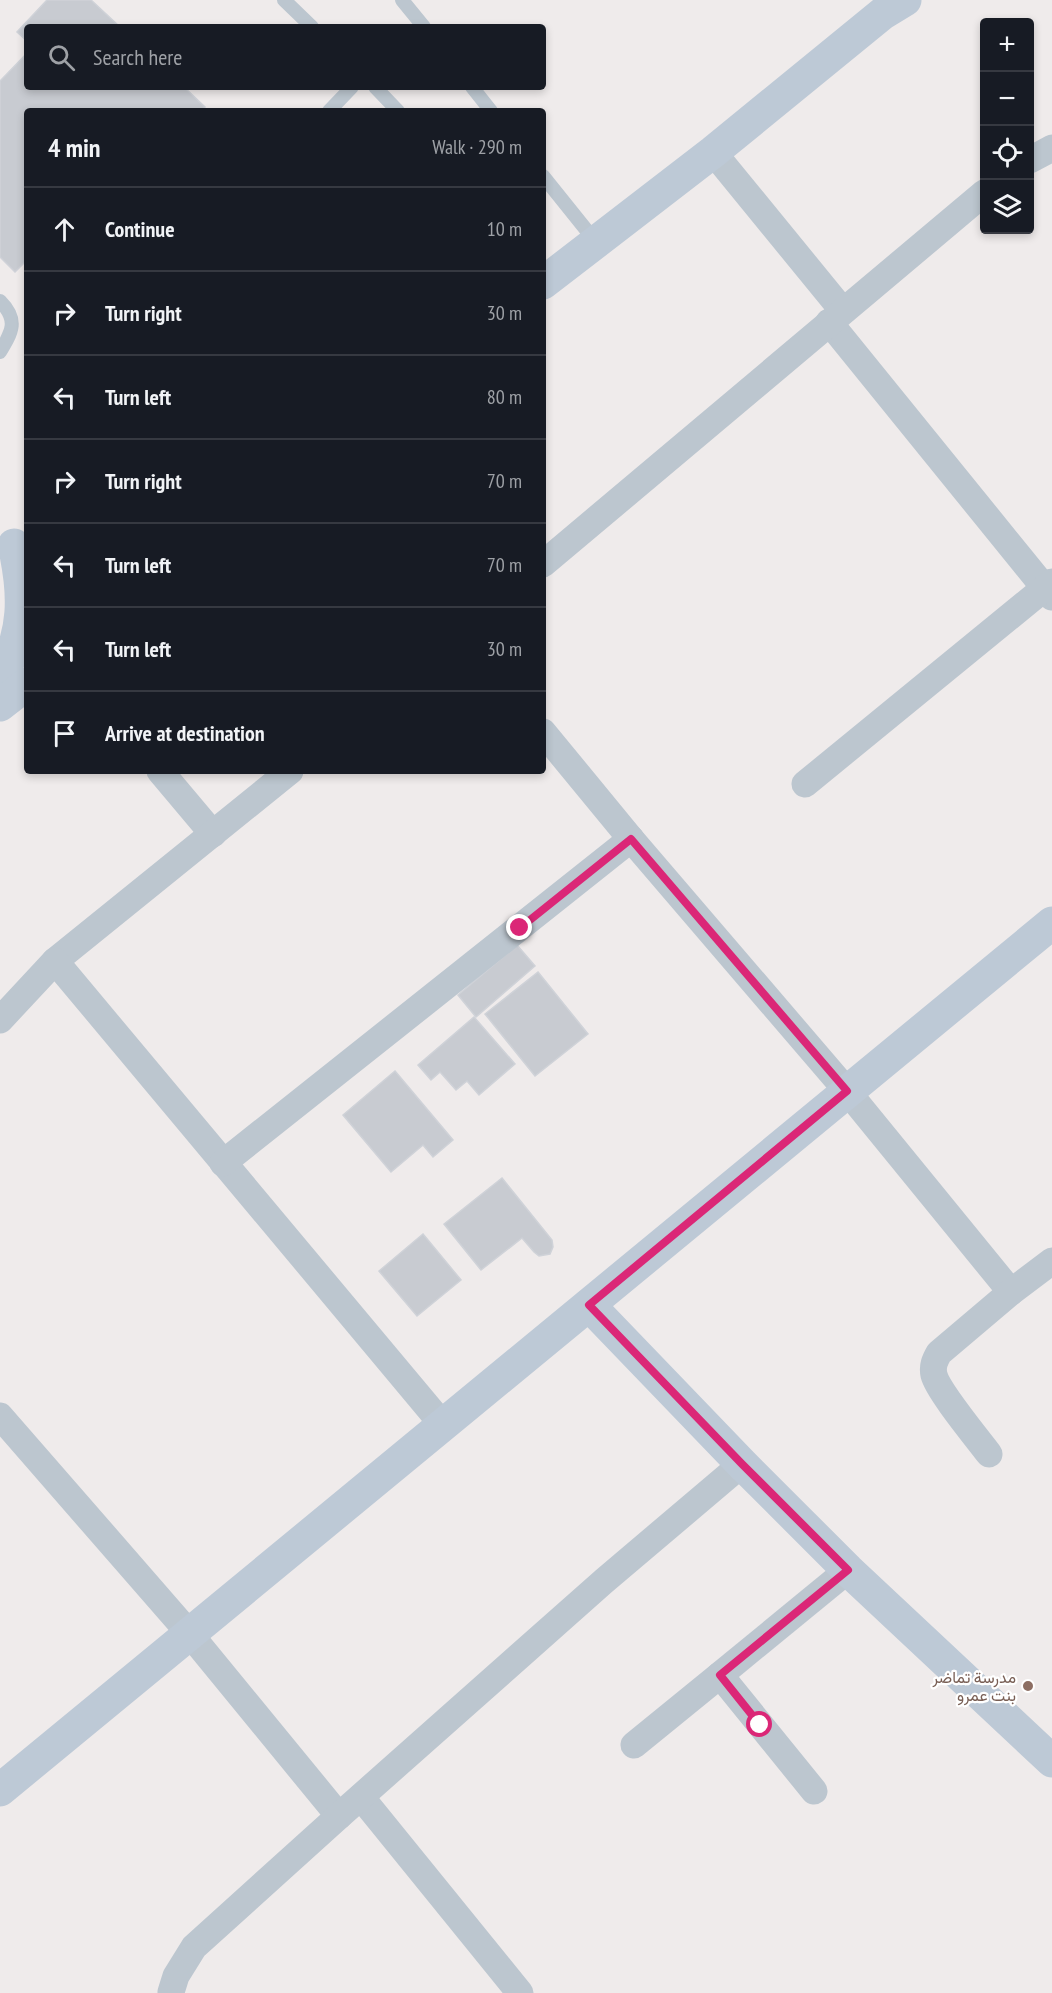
<!DOCTYPE html>
<html lang="en">
<head>
<meta charset="utf-8">
<style>
  body { margin:0; font-family:"PT Sans Narrow",Vazirmatn,sans-serif; background:#20242c; color:#f1f3f6 }
  .controls { position:absolute; right:18px; top:18px; display:grid; overflow:hidden; border-radius:6px; box-shadow:0 3px 9px #0003 }
  .controls button { width:54px; height:54px; display:grid; place-items:center; padding:0; border:0; border-bottom:2px solid #363941; background:#171b24; color:#f1f3f6; font:30px sans-serif }
  .stop { position:absolute; width:18px; height:18px; margin:-14px; border:4px solid #db2777; border-radius:50%; background:#fff }
  .stop.end { background:#db2777; border-color:#fff; box-shadow:0 2px 6px #0008 }
  .list { margin:0; padding:0; list-style:none }
  h2 { display:flex; justify-content:space-between; align-items:center; height:78px; margin:0; padding:0 24px; font-size:26px }
  h2 small { font-size:20px; font-weight:400; color:#9ea1a6 }
  .list li { display:grid; grid-template-columns:39px 1fr auto; gap:18px; align-items:center; box-sizing:border-box; height:84px; padding:0 24px; border-top:2px solid #363941 }
  .list b { display:block; font-size:22px; white-space:nowrap }
  .list em { font-size:20px; font-style:normal; color:#9ea1a6 }
  .icon { flex:none; width:33px; height:33px; fill:none; stroke:currentColor; stroke-width:2; stroke-linecap:round; stroke-linejoin:round }
  .map { position:relative; flex:none; width:1052px; height:1993px; overflow:hidden }
  .search { position:absolute; background:#171b24; box-shadow:0 3px 9px #0003; left:24px; top:24px; width:522px; height:66px; display:flex; align-items:center; gap:15px; box-sizing:border-box; padding:0 21px; border-radius:6px; color:#9ea1a6; font-size:22px }
  .panel { position:absolute; background:#171b24; box-shadow:0 3px 9px #0003; left:24px; top:108px; width:522px; height:666px; border-radius:6px }
  .map>svg:first-child { display:block }
  .building { fill:#c8cbd1; stroke:#cfd2d8; stroke-width:1.5 }
  .lines { fill:none; stroke-linecap:round; stroke-linejoin:round }
  .lane { stroke:#bcc6cf; stroke-width:14 }
  .street { stroke:#bcc6cf; stroke-width:27 }
  .secondary { stroke:#bdc9d6; stroke-width:33 }
  .route { stroke:#db2777; stroke-width:8 }
  .education-dot { fill:#8d6e63; stroke:#fff; stroke-width:2 }
  .labels { text-anchor:middle; stroke-width:4.5; stroke-linejoin:round; paint-order:stroke }
  .education-label { font-size:16px; fill:#785e54; stroke:#fff; text-anchor:end }
</style>
</head>
<body>
<div class="map">
<svg width="1052" height="1993" viewBox="0 0 1052 1993">
  <rect width="100%" height="100%" fill="#efebeb"/>
  <g class="building">
    <polygon points="47,0 91,0 120,27 27,27 27,41 17,32"/>
    <polygon points="27,53 27,87 184,87 205,107 201,111 27,111 27,260 15,272 0,257 0,81"/>
    <polygon points="517,945 535,966 476,1017 458,995"/>
    <polygon points="538,972 588,1034 535,1076 485,1014"/>
    <polygon points="474,1017 515,1064 479,1095 467,1081 456,1090 440,1072 431,1080 418,1065"/>
    <polygon points="395,1071 453,1140 433,1157 423,1145 391,1172 343,1115"/>
    <polygon points="502,1178 552,1240 553,1247 550,1254 539,1256 534,1252 522,1238 481,1270 444,1224"/>
    <polygon points="423,1234 461,1280 417,1316 379,1271"/>
  </g>
  <g class="lines">
    <g class="lane">
      <polyline points="284,0 312,27"/>
      <polyline points="402,0 424,27"/>
      <polyline points="375,87 398,111"/>
      <polyline points="472,87 491,111"/>
      <polyline points="329,111 352,87"/>
      <polyline points="543,176 596,242"/>
      <path d="M0,301C19,320 12,332 0,352"/>
    </g>
    <g class="street">
      <polyline points="713,152 843,311"/>
      <polyline points="1030,160 1052,148"/>
      <polyline points="829,322 1052,597"/>
      <polyline points="543,564 984,193"/>
      <polyline points="543,732 631,839 847,1091 1011,1292"/>
      <polyline points="160,771 213,834"/>
      <polyline points="805,784 1052,582"/>
      <polyline points="55,961 290,771"/>
      <polyline points="0,1020 55,961 443,1425"/>
      <polyline points="223,1163 631,839"/>
      <polyline points="0,1416 189,1633 339,1816"/>
      <path d="M989,1454C977,1438 938,1391 934,1375C932,1366 935,1360 939,1353L1011,1292L1052,1261"/>
      <polyline points="720,1675 848,1570"/>
      <polyline points="634,1745 720,1675 814,1791"/>
      <polyline points="361,1797 520,1993"/>
      <polyline points="171,1992 176,1976 194,1947 339,1816 604,1581 742,1464"/>
    </g>
    <g class="secondary">
      <polyline points="543,283 713,152 882,14 905,0"/>
      <path d="M0,678C26,633 25,594 14,545"/>
      <polyline points="0,705 27,684"/>
      <polyline points="589,1305 742,1464 848,1570 1052,1761"/>
      <polyline points="0,1790 1052,923"/>
    </g>
  </g>
  <g class="lines">
    <polyline class="route" points="520,928 631,839 847,1091 589,1305 742,1464 848,1570 720,1675 760,1725"/>
  </g>
  <circle class="education-dot" cx="1028" cy="1686" r="6"/>
  <g class="labels">
    <g class="education-label">
      <text x="1016" y="1683">مدرسة تماضر<tspan x="1016" dy="18">بنت عمرو</tspan></text>
    </g>
  </g>
</svg>
<div class="controls">
<button>+</button>
<button>−</button>
<button><svg class="icon" aria-label="locate" viewBox="0 0 24 24"><circle cx="12" cy="12" r="6"/><path d="M12 2v4M12 18v4M2 12h4M18 12h4"/></svg></button>
<button><svg class="icon" aria-label="layers" viewBox="0 0 24 24"><path d="M12 4l9 5-9 5-9-5zM3 14l9 5 9-5"/></svg></button>
</div>
<div class="stop" style="left:760px;top:1725px"></div>
<div class="stop end" style="left:520px;top:928px"></div>
<div class="search"><svg class="icon" aria-label="search" viewBox="0 0 24 24"><circle cx="10" cy="10" r="6"/><path d="M15 15l6 6"/></svg>Search here</div>
<section class="panel">
<h2>4 min<small>Walk · 290 m</small></h2>
<ul class="list">
<li><svg class="icon" aria-label="ahead" viewBox="0 0 24 24"><path d="M12 20V5M6 11l6-6 6 6"/></svg><div><b>Continue</b></div><em>10 m</em></li>
<li><svg class="icon" aria-label="right" viewBox="0 0 24 24"><path d="M7 20v-9h11M14 6l5 5-5 5"/></svg><div><b>Turn right</b></div><em>30 m</em></li>
<li><svg class="icon" aria-label="left" viewBox="0 0 24 24"><path d="M17 20v-9H6M10 6l-5 5 5 5"/></svg><div><b>Turn left</b></div><em>80 m</em></li>
<li><svg class="icon" aria-label="right" viewBox="0 0 24 24"><path d="M7 20v-9h11M14 6l5 5-5 5"/></svg><div><b>Turn right</b></div><em>70 m</em></li>
<li><svg class="icon" aria-label="left" viewBox="0 0 24 24"><path d="M17 20v-9H6M10 6l-5 5 5 5"/></svg><div><b>Turn left</b></div><em>70 m</em></li>
<li><svg class="icon" aria-label="left" viewBox="0 0 24 24"><path d="M17 20v-9H6M10 6l-5 5 5 5"/></svg><div><b>Turn left</b></div><em>30 m</em></li>
<li><svg class="icon" aria-label="arrive" viewBox="0 0 24 24"><path d="M6 21V4h12l-3 4 3 4H6"/></svg><div><b>Arrive at destination</b></div></li>
</ul>
</section>
</div>
</body>
</html>
